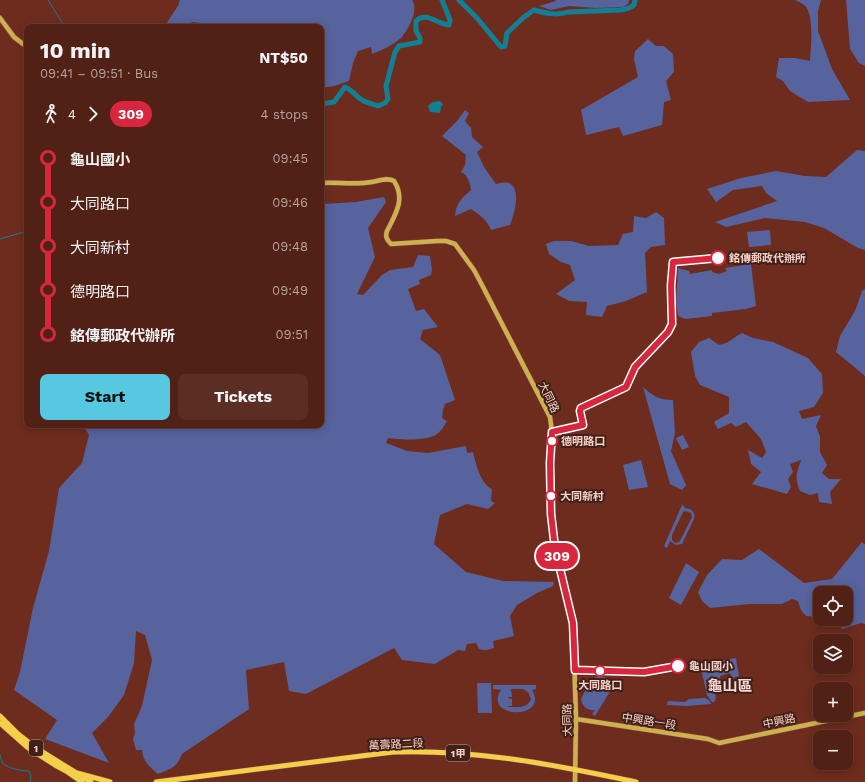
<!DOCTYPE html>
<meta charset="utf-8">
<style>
:root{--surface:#522116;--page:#5c2e23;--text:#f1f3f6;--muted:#b5a3a1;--line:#683e35;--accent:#56c9e1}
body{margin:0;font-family:"Work Sans","Noto Sans TC",sans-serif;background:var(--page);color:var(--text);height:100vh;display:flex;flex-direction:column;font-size:15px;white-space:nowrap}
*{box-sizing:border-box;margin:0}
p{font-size:13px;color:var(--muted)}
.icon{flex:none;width:22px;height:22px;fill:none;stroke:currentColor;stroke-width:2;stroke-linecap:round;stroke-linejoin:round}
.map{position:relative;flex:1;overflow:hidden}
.panel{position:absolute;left:24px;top:24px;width:300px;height:404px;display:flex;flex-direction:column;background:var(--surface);border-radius:8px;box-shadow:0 2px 10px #0003,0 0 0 1px var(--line)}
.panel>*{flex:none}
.badge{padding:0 8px;border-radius:13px;font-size:14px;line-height:26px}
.controls{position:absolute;left:813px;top:586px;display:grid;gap:8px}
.controls a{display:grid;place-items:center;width:40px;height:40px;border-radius:8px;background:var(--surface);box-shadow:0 2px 10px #0003,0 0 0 1px var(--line);font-size:20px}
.map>.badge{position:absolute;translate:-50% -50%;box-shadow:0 0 0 2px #fff}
.legs{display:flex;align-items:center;gap:6px;height:44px;padding:0 16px;font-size:13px}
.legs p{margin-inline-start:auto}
.overview{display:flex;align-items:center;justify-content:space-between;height:68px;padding:0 16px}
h1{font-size:22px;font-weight:700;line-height:30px}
.primary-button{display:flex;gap:8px;margin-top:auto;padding:8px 16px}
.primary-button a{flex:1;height:46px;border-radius:8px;background:var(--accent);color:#111;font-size:16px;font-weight:700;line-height:46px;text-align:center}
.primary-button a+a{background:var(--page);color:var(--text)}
ul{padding:0 16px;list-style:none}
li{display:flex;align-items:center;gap:14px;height:44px;font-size:15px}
li i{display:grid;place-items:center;width:6px;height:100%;margin:0 5px;background:currentColor}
li i::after{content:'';width:10px;height:10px;margin:-5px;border:3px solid;border-radius:50%;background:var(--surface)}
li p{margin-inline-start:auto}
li:first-child i{background:linear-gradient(#0000 50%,currentColor 0)}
li:last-child i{background:linear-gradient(currentColor 50%,#0000 0)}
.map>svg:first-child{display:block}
</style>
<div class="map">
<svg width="865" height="782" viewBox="0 0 865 782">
<rect width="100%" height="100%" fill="#6e2c1e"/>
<path fill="#56639c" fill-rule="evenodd" d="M 180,0 L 412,0 C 419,10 409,28 402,37 C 394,45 382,50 372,54 L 371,47 L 358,51 L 353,63 L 349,81 L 334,86 L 321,88 L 321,27 L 202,27 L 201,23 L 192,22 L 185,27 L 164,27 L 178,6 Z
M 555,0 L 629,0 L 628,4 L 623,7 L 596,8 L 569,6 L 551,10 L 539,6 L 556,1 Z
M 795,0 L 821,0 L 818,11 L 818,31 L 832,69 L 850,100 L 808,102 L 790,91 L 783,81 L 776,77 L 779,58 L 795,58 L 810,61 C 811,47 814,18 806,7 C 804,4 799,2 795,0 Z
M 846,0 L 865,0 L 865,66 L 859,63 L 850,49 Z
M 648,39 L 656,46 L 664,46 L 673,54 L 674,72 L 666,81 L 671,100 L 664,102 L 662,125 L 623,136 L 619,127 L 586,135 L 581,110 L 638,77 L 634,59 L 635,51 Z
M 465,110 L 469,113 L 465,121 L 471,128 L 472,137 L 483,147 L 477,152 L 484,167 L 496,184 C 500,183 505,182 509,183 C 522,189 514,215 510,225 L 491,230 C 488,221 479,214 471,209 L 455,216 C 456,203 462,198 471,190 C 470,183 468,175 461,172 L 465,165 L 466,155 L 442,136 L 457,121 Z
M 857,150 L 865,151 L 865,250 L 858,248 L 824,228 L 805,222 L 765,218 L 726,227 L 715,222 L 777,201 L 766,193 L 762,186 L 733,190 L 716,202 L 707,189 L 741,178 L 776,171 L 805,176 L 826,177 Z
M 384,197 L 386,202 L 368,228 L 375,257 L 357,294 L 363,295 L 382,275 L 390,270 L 413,267 L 418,255 L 430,256 L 432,270 L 431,275 L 419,280 L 420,284 L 408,289 L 416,311 L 424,309 L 438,327 L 423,330 L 420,339 L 440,355 L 455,400 L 445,404 L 443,410 L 442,418 L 447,421 C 444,426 442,430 437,434 C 429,441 399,440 388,438 L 386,443 L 407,451 L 428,453 L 466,446 L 467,453 L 473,452 C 476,464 480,483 492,489 L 491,501 L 495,503 L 488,509 L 467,504 L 440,515 L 434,544 L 466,572 L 503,581 L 554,582 L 553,586 L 537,593 L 517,605 L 510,616 L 514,636 L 493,641 L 494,648 C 488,650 484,651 479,649 L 476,643 L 467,644 L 465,651 L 458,650 L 435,664 L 402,660 L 394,648 L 306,694 L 289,691 L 284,662 L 246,670 L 249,709 L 182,754 C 177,768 170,769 158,774 C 150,767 143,762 142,750 L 136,750 L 133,739 L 135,733 L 134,724 L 142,706 L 152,660 L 145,635 L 136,631 L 134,663 L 124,695 L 108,717 L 92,733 L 109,763 L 45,739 L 57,720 L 14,690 L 20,672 L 33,608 L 49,551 L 59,488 L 82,463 L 89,435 L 83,425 L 321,425 L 321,212 L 323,204 L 356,202 Z
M 656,212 L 664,218 L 665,245 L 651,247 L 645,253 L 647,292 L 626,301 L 607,306 L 602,317 L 586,315 L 587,302 L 569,301 L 556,294 L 575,280 L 570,265 L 561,262 L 549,254 L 546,244 L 554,241 L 571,241 L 589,246 L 618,245 L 623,234 L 633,232 L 634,216 L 646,218 Z
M 770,230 L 771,245 L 749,247 L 747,232 Z
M 751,264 L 756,306 L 746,309 L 712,313 L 712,316 L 686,319 L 680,317 L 678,315 L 676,304 L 678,268 L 689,271 L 690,274 L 712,270 L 712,272 L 719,274 L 727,271 L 725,268 Z
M 865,289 L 865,376 L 836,352 L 840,336 L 855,311 L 862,291 Z
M 742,333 L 753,338 L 773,342 L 808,358 L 822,374 L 823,393 L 814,407 L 799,411 L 802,419 L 821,415 L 816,426 L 820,437 L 820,452 L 827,465 L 822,473 L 829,479 L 841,479 L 830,492 L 832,504 L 819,502 L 818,493 L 810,495 L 800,491 C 794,477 797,473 801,460 L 790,464 L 793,472 L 788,479 L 791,487 L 787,494 L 752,484 L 761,472 L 751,464 L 748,450 L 762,458 L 766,452 L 761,439 L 746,422 L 736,427 L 731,423 L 718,429 L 714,422 L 729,413 L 729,397 L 700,385 L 695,376 L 691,352 L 699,342 L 709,338 L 719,345 C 730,343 732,338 742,333 Z
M 643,387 C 653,396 659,400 673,400 L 675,433 L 671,451 L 686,485 L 682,490 L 670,484 Z
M 683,435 L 689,447 L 682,450 L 676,438 Z
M 641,460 L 648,487 L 629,490 L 623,465 Z
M 682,505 L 685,507 L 684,508 C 691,508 696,512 694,519 L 682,544 L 676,545 L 670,541 L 667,548 L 664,546 ZM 685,511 L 691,513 L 692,517 L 681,539 L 679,542 L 675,543 L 672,540 L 672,535 L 683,512 Z
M 862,542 L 865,545 L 865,624 L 861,623 L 842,629 L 839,622 L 835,619 L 846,619 L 846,593 L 820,593 L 820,617 L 806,616 L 801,610 L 798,601 L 792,599 L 782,604 L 749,604 L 710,608 L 702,601 L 698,592 L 707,575 L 722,559 L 742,560 L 759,549 L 804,583 L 832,579 Z
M 686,563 L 699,572 L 681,605 L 669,598 Z
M 736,658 L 739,676 L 732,678 L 730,673 L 720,676 L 721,680 L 713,682 L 716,698 L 714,702 L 712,702 L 707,695 L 700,664 Z
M 598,676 L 605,677 L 611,684 L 614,679 L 617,680 L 595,716 L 592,714 L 595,710 C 587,711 582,706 581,699 L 591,680 Z
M 477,683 L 491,683 L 492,713 L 478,713 Z
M 493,685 L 536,685 L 536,689 L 532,690 C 550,720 482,719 501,690 L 493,689 ZM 511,689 L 523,689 L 528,692 L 531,699 C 527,709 517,707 508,707 L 508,706 L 512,706 L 512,699 L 508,698 L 508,697 L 512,697 Z
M 705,698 L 709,700 L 711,704 L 687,706 L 667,705 L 668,701 L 685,702 L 689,699 Z"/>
<path fill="#118094" d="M 440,101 L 443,104 L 441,107 L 440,113 L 430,112 L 428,106 L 433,102 Z"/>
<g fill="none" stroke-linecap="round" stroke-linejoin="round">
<path stroke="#118094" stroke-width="1" d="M 48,0 L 65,27
M 0,239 L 27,231
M 0,755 C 1,758 1,760 2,762 C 5,768 22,771 29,771 L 31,776 L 30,782"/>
<path stroke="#118094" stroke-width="5" d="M 459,0 L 477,18 L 501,47 L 505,46 L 507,33 L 524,17 L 534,10 C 545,13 556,16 568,12 L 621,10 L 629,8 L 634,5 L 635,0
M 321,104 L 334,102 L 345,87 C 352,90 356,96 362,100 C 367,103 373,104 378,106 L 385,103 L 388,99 L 386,86 L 395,52 L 399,46 L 420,42 L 420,38 L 416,31 L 416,21 C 426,11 437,24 449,25 L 450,20 L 442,0"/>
<g stroke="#874a3c" stroke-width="5.5">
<path id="secondary" d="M 0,18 L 14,37 L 27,47
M 321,183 C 338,182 355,185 372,182 C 379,181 387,177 394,181 C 406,199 395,215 387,231 C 385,237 387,240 391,244 L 437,241 L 446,241 L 455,244 L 474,270 L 482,285 L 550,417 L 552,432 L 550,463 L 551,513 L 555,548 L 573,623 L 576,719 L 575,782
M 576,719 L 708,739 L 719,743 L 865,713"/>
</g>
<g stroke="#874a3c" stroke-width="6">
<path id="primary" d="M 0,716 L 18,734 L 36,748 L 91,782
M 0,723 L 27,747 L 55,765 L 68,772 L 77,773 L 110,782
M 69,773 L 82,782
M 156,782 L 393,752 C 475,749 556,765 636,782"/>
</g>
<use href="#secondary" stroke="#cdb150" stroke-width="4.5"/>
<use href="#primary" stroke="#f3cf4b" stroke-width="5"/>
</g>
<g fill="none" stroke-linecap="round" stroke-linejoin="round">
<g stroke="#fff" stroke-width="9">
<path id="line-1" d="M 678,666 L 644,672 L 575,670 L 573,623 L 555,548 L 551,514 L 550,463 L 552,432 L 583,425 L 580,411 L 581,408 L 626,387 L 635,367 L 668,332 L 672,324 L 671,286 L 673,262 L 718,258"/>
</g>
<use href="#line-1" stroke="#d7263d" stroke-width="6"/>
</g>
<g fill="#fff" stroke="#d7263d" stroke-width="2">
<circle cx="718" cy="258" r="7"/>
<circle cx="552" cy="441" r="5"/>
<circle cx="551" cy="496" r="5"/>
<circle cx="678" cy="666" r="7"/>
<circle cx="600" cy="671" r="5"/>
</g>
<g text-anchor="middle" stroke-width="4" stroke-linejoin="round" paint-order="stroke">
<g fill="#3f211a" stroke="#c29c92" stroke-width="1">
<rect x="29" y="740" width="14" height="16" rx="3"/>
<rect x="446" y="745" width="24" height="16" rx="3"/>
</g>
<g font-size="10" font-weight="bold" fill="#fad0c6">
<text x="36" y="752">1</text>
<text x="458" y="757">1甲</text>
</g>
<g font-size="11" font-weight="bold" fill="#fad0c6" stroke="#3f211a" text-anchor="start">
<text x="729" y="262">銘傳郵政代辦所</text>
<text x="561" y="445">德明路口</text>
<text x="560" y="500">大同新村</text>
<text x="689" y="670">龜山國小</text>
<text x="600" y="689" text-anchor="middle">大同路口</text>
</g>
<g font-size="11" fill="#fad0c6" stroke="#3f211a">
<text transform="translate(549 397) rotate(64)" y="4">大同路</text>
<text transform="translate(567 720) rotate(-91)" y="4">大同路</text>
<text transform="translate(649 721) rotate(9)" y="4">中興路一段</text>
<text transform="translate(779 721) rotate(-12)" y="4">中興路</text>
<text transform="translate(396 744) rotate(-3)" y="4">萬壽路二段</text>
</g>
<g font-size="15" font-weight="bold" fill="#f8d6ce" stroke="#3f211a">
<text x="730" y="691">龜山區</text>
</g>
</g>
</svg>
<div class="controls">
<a><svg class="icon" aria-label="locate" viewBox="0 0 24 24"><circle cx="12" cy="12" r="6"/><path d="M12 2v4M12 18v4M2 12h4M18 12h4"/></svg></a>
<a><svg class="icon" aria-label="layers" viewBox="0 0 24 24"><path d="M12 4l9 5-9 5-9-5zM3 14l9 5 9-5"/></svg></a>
<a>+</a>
<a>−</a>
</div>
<b class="badge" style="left:557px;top:556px;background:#d7263d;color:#fff">309</b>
<section class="panel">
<div class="overview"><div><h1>10 min</h1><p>09:41 – 09:51 · Bus</p></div><b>NT$50</b></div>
<div class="legs"><svg class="icon" aria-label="walk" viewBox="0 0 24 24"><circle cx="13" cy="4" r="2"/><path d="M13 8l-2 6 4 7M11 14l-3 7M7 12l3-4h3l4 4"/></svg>4<svg class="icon" aria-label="forward" viewBox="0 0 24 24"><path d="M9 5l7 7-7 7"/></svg><b class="badge" style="background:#d7263d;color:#fff">309</b><p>4 stops</p></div>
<ul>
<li><i style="color:#d7263d"></i><b>龜山國小</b><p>09:45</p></li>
<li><i style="color:#d7263d"></i><span>大同路口</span><p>09:46</p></li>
<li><i style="color:#d7263d"></i><span>大同新村</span><p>09:48</p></li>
<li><i style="color:#d7263d"></i><span>德明路口</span><p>09:49</p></li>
<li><i style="color:#d7263d"></i><b>銘傳郵政代辦所</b><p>09:51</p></li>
</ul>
<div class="primary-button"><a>Start</a><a>Tickets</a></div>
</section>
</div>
